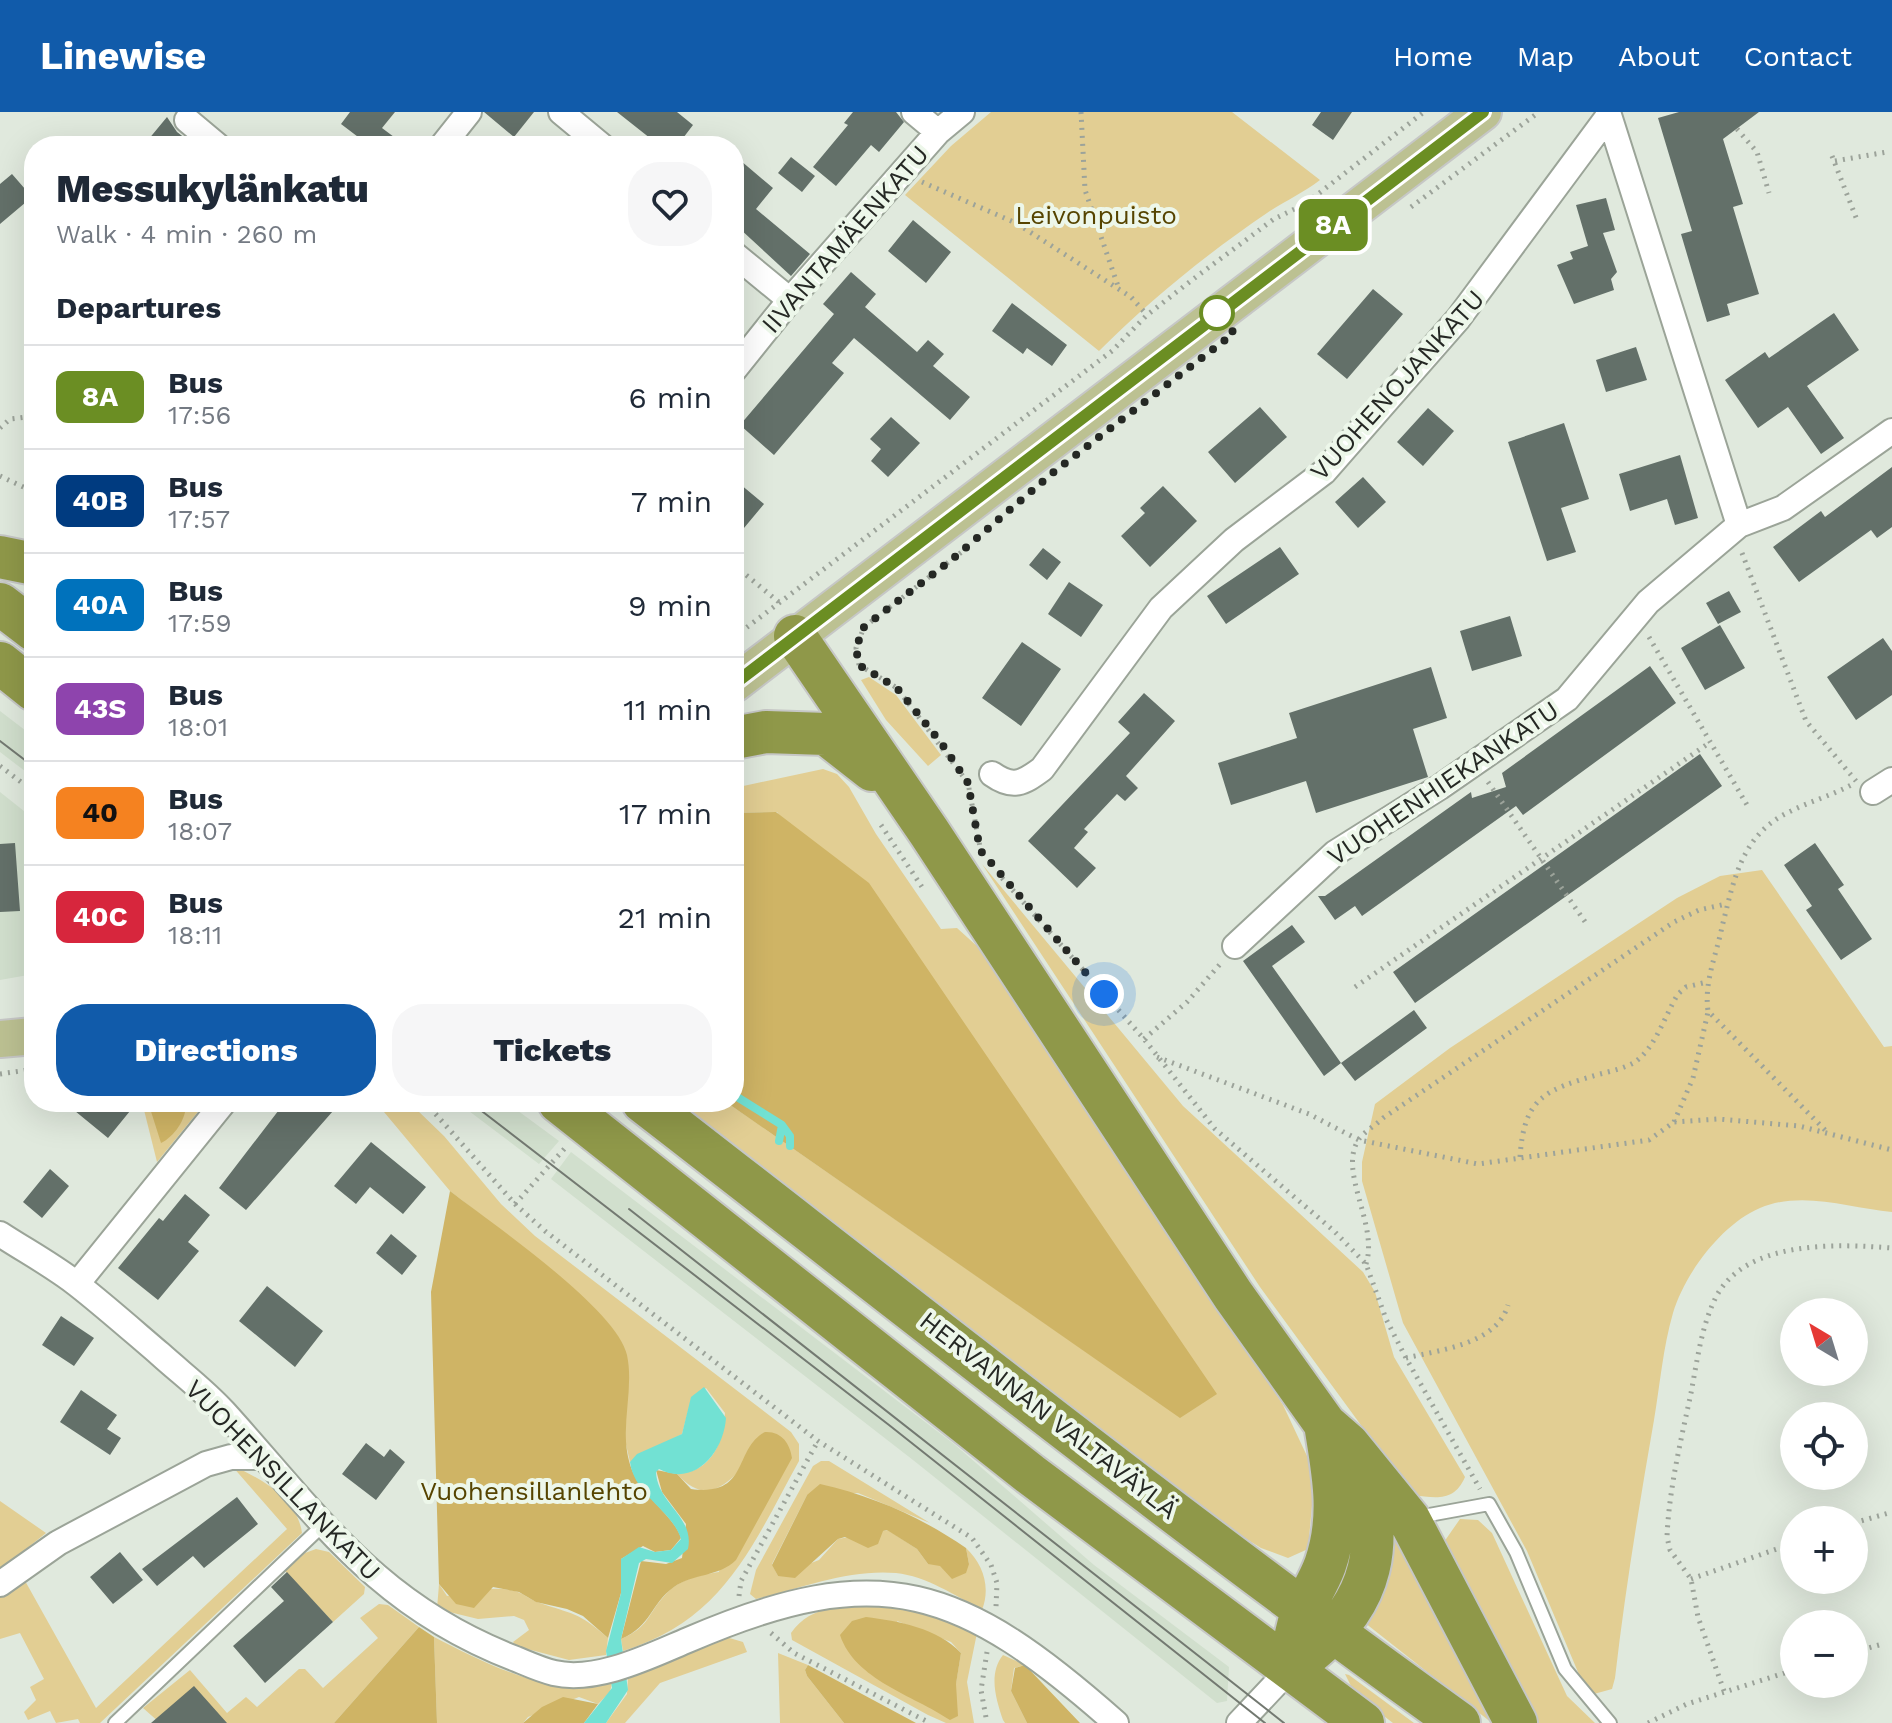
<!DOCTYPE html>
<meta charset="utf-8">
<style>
:root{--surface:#fff;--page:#f6f6f7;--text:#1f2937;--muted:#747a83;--line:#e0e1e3;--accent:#115baa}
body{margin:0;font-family:"Work Sans",sans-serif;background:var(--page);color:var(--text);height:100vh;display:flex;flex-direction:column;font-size:30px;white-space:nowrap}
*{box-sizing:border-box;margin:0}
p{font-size:26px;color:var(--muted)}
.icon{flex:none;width:44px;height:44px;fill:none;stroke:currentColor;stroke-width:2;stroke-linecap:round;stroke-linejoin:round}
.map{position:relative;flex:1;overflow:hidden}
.side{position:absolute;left:24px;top:24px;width:720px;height:976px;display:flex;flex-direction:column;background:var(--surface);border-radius:32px;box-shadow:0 8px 32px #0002}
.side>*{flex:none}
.badge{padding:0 16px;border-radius:12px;font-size:28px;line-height:52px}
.needle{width:52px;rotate:322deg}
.tools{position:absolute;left:1780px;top:1186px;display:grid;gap:16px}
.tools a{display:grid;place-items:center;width:88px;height:88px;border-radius:50%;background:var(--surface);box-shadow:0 8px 32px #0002;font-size:40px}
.you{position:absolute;width:40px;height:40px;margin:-20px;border:6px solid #fff;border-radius:50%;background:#1a73e8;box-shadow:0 0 0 12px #1a73e833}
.map>.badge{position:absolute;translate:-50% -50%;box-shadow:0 0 0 4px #fff}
h2{padding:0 32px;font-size:30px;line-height:72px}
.round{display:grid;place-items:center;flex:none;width:84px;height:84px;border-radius:32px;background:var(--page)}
.head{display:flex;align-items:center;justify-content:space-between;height:136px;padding:0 32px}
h1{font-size:38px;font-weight:800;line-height:60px}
.cta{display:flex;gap:16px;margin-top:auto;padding:16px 32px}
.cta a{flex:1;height:92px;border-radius:32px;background:var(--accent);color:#fff;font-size:32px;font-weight:800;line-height:92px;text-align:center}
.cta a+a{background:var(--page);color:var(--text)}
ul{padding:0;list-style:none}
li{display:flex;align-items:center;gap:24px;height:104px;padding:0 32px;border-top:2px solid var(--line)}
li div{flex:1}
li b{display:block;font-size:30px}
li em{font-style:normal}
li .badge{min-width:88px;font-weight:700;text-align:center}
header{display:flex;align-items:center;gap:48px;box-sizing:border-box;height:112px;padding:0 40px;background:var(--accent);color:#fff}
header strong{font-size:38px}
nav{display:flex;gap:44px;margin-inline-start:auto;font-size:28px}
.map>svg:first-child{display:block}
</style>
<header>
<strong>Linewise</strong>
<nav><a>Home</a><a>Map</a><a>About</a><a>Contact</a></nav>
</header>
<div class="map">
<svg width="1892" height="1611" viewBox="0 0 1892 1611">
<rect width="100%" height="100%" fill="#e0e9dd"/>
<path fill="#d1dfcd" d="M 0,599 L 34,625 L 34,666 L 0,640 Z
M 0,680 L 34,707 L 34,862 L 0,868 Z
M 457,990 L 506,990 L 559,1029 L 539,1052 Z
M 571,1040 L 954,1332 L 1094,1453 L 1229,1555 L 1227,1589 L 1217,1591 L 913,1348 L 551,1067 Z"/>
<path fill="#e2ce93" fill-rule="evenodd" d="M 991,0 L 1232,0 L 1320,68 C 1303,81 1285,89 1267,101 C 1208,141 1150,188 1099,239 L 905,83 L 951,34 Z
M 869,565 L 896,583 L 941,643 L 928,654 L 886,608 L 861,568 Z
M 823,657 L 837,662 L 849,675 L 876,722 L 941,817 L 957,816 L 989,845 L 1283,1293 L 1315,1361 L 1308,1437 L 1288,1446 L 1261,1436 L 1195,1395 L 673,990 L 726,990 L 1180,1305 L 777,700 L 734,701 L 734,676 Z
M 982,752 L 1183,994 L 1363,1160 L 1375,1180 L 1394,1245 L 1465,1365 C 1454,1390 1437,1386 1412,1383 L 1260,1175 Z
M 1762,758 L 1884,935 L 1892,934 L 1892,1100 C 1850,1096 1802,1078 1760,1096 C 1722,1112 1685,1161 1673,1201 C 1663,1235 1660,1273 1654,1308 C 1639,1394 1625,1479 1615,1566 L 1612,1577 L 1594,1582 L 1583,1572 L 1527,1439 L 1403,1211 L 1362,1069 L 1362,1050 L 1375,992 L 1450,936 L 1677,786 L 1720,764 Z
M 142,990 L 206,990 L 157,1050 Z
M 415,996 L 444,1024 L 501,1092 L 535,1124 L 791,1320 L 799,1332 L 799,1349 C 752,1434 724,1508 623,1539 L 621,1527 C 650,1515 647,1502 666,1482 C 680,1467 699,1463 719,1460 L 742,1356 C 719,1381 701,1388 677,1362 C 711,1360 723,1332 725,1301 L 706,1276 L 690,1292 L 682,1322 L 630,1350 L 625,1328 L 626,1296 L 503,1120 L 450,1079 L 384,1000 Z
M 821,1349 L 829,1349 L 930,1411 L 858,1381 L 807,1383 L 772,1452 L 778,1464 L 819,1448 L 838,1427 L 888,1418 L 917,1437 L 928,1452 L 969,1452 L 966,1436 C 983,1452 991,1475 982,1498 C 956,1484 926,1464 896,1461 C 848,1457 802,1476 756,1487 L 750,1482 L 756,1458 L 813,1354 Z
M 232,1354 C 260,1365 298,1388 302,1421 L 100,1611 L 80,1611 L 78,1607 L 56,1611 L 50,1599 L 28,1608 L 24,1600 L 36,1588 L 30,1575 L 44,1567 L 20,1521 L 0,1527 L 0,1484 L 24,1467 L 96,1596 L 287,1417 Z
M 0,1389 L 46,1421 L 0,1458 Z
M 1460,1407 L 1478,1408 L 1492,1421 L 1567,1584 L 1595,1611 L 1535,1611 L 1444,1430 Z
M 1402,1415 L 1505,1611 L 1492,1611 L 1360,1507 Z
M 316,1437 L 329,1440 L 365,1475 L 364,1482 L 333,1510 L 285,1459 L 305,1441 Z
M 439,1472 L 447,1484 C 470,1480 492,1473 515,1479 C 523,1481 529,1487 537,1490 C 574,1503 577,1499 608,1526 L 606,1543 L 569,1548 L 516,1534 L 513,1530 L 529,1518 L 524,1508 L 514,1504 L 478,1507 L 437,1497 Z
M 379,1492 L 388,1493 L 419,1515 L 334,1611 L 160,1611 L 143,1596 L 190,1558 L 227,1601 L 246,1585 L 257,1595 L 299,1557 L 305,1557 L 323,1576 L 378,1526 L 360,1506 Z
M 881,1493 L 917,1496 L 977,1521 L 967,1570 L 974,1611 L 946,1611 L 928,1603 L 792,1528 L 791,1521 C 812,1491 847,1494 881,1493 ZM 897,1509 L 951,1530 L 961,1541 L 950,1607 L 934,1597 Z
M 434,1525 C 485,1551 552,1587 612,1571 L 610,1580 L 598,1592 L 579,1585 L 528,1605 L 523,1611 L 437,1611 Z
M 726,1525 L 743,1530 L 747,1540 L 660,1571 L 625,1611 L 606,1611 L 627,1582 L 628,1567 Z
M 778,1541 L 808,1553 L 805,1558 L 807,1564 L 844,1611 L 780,1611 Z
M 1003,1543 L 1025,1553 L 1014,1556 L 1011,1579 L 1027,1611 L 1005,1611 L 1003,1608 C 996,1587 988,1562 1003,1543 Z
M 1345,1562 L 1349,1563 L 1414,1611 L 1393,1611 L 1355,1582 Z"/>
<path fill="#cfb465" d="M 776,700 L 869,771 L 1217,1282 L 1180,1306 L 726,990 L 734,990 L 734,701 Z
M 148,990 L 186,990 C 187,1006 175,1024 161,1031 Z
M 450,1079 C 490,1110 617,1197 627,1243 C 635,1281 617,1320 632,1358 C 642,1384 675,1405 681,1426 L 671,1438 L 655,1440 L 643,1434 L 621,1447 L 621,1481 L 608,1526 L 583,1504 L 567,1497 L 536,1490 L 519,1480 L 493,1475 L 474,1496 L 456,1492 L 439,1472 L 431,1180 Z
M 765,1320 C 781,1319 790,1331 792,1346 L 736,1448 C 719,1465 694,1461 674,1475 C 650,1492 652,1514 621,1527 L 641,1449 L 666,1452 L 682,1446 L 686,1412 L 662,1380 L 656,1358 L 677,1362 L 691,1377 C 750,1385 733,1337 765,1320 Z
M 820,1372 C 873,1384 921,1405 966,1436 L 969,1452 L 966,1461 L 952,1467 L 940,1454 L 928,1452 L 917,1437 L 887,1418 L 883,1419 L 878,1432 L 868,1436 L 845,1425 L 838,1427 L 795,1466 L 778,1464 L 772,1453 L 807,1383 Z
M 866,1505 C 898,1509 938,1516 961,1541 L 956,1572 L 958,1604 L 950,1608 C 913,1583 855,1568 840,1523 L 852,1509 Z
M 419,1515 L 434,1525 L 437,1611 L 334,1611 Z
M 808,1553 L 916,1611 L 844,1611 L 807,1564 L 805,1558 Z
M 1025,1553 L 1080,1611 L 1027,1611 L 1011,1579 L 1015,1556 Z
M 563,1585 L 598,1592 L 584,1611 L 523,1611 L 542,1595 Z"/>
<path fill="#72e1d3" d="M 704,1275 L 726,1306 C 724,1339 695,1376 659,1357 L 656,1360 C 657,1391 695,1405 688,1437 L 672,1451 L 646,1447 L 639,1451 L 621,1527 L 628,1578 L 606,1611 L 584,1611 L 612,1576 L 606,1539 L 621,1481 L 621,1447 L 639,1435 L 655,1440 L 671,1438 L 681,1427 C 672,1398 634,1383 630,1350 L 637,1342 L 682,1322 L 691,1285 Z"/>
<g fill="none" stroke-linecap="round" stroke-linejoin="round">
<path stroke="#72e1d3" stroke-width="8" d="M 734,983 L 782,1013 L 779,1029
M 782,1013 L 790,1024 L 790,1034"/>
</g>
<path fill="#637069" d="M 350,0 L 395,0 L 382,16 L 406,34 L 370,34 L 341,12 Z
M 484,0 L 534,0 L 514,25 Z
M 617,0 L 677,0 L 693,13 L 677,34 L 660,34 Z
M 853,0 L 896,0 L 904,10 L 879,40 L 871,33 L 836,74 L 813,55 L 848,13 L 844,11 Z
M 1321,0 L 1352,0 L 1333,28 L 1312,13 Z
M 1679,0 L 1759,0 L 1723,27 L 1743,92 L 1733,95 L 1759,182 L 1727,192 L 1730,203 L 1707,210 L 1681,122 L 1692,119 L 1658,6 Z
M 167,5 L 177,20 L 195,34 L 143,34 Z
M 734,43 L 773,76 L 756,97 L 810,142 L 791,164 L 739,116 L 734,122 Z
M 791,45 L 815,64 L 802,80 L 778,61 Z
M 12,62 L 32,85 L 0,112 L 0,72 Z
M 1606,86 L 1615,118 L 1603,121 L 1617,160 L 1611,167 L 1614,178 L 1574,192 L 1557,153 L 1573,147 L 1570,140 L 1588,134 L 1576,93 Z
M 913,108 L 951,140 L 926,171 L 888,139 Z
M 851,160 L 876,182 L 865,195 L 917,240 L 928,228 L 944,242 L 933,254 L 970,285 L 950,308 L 854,226 L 832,251 L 844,261 L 774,343 L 740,313 L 834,202 L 823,192 Z
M 1373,177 L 1403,202 L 1347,267 L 1317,242 Z
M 1012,191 L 1067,233 L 1052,254 L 1027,236 L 1023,242 L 992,219 Z
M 1834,201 L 1859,238 L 1807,274 L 1844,326 L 1821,342 L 1788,295 L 1758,316 L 1725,268 L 1765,240 L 1769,246 Z
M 1636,235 L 1647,268 L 1606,280 L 1596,248 Z
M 1260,295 L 1287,325 L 1235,371 L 1208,340 Z
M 1428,296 L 1454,319 L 1423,354 L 1397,330 Z
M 891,305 L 920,331 L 888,365 L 871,349 L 881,337 L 870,327 Z
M 1564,311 L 1589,387 L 1561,396 L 1576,440 L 1547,449 L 1508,330 Z
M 1680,343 L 1698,406 L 1675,413 L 1667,387 L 1630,399 L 1619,362 Z
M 1892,355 L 1892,415 L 1877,426 L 1871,418 L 1799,470 L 1773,435 L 1821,399 L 1825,405 Z
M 1363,365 L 1386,390 L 1358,416 L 1335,390 Z
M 734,367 L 764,392 L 734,428 Z
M 1163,374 L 1197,409 L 1150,455 L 1121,424 L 1145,401 L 1140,396 Z
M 1280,435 L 1299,462 L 1226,512 L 1207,484 Z
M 1043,436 L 1061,450 L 1047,468 L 1029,453 Z
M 1069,470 L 1103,493 L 1081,525 L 1048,502 Z
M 1729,479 L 1741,500 L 1718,512 L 1706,491 Z
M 1510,504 L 1522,544 L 1472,559 L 1460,519 Z
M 1720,513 L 1745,556 L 1705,578 L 1681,536 Z
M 1883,526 L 1892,539 L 1892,583 L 1856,608 L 1827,565 Z
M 1022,530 L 1061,557 L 1021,614 L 982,586 Z
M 1650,554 L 1676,591 L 1523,703 L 1516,694 L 1362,804 L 1355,794 L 1335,808 L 1318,784 L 1325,784 L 1471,680 L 1472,686 L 1506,675 L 1502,661 Z
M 1431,555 L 1447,606 L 1413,617 L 1428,665 L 1316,701 L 1306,669 L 1231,693 L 1218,651 L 1297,626 L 1289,601 Z
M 1144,581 L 1175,609 L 1126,664 L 1138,676 L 1125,689 L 1117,682 L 1084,717 L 1088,720 L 1074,736 L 1096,756 L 1077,776 L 1028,729 L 1130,621 L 1118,610 Z
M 1700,642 L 1722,674 L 1415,891 L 1393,860 Z
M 15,731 L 20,799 L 0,800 L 0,732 Z
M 1815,731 L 1844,773 L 1838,777 L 1872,827 L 1841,848 L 1806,798 L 1812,794 L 1784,753 Z
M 1292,813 L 1305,830 L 1272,854 L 1341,951 L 1324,964 L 1243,849 Z
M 1414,898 L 1427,916 L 1355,969 L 1341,951 Z
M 64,990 L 119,990 L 130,999 L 108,1026 Z
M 285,990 L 322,990 L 333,999 L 246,1098 L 219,1076 Z
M 371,1030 L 426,1075 L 403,1102 L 370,1075 L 356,1092 L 334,1074 Z
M 50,1057 L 69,1074 L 42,1106 L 23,1090 Z
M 185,1082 L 210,1103 L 188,1130 L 199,1139 L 158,1188 L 118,1156 L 159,1106 L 163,1109 Z
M 391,1122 L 417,1144 L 402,1163 L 376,1141 Z
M 267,1174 L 323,1219 L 295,1255 L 239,1209 Z
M 61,1204 L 94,1226 L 74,1254 L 42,1233 Z
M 81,1278 L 117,1303 L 107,1317 L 121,1326 L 110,1343 L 60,1310 Z
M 366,1331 L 384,1345 L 390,1337 L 405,1350 L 376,1388 L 342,1362 Z
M 237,1385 L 258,1412 L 204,1456 L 193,1444 L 157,1474 L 142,1457 Z
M 120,1440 L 143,1468 L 113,1492 L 90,1465 Z
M 287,1460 L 333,1510 L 265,1571 L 233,1534 L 284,1489 L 271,1475 Z
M 194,1574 L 227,1611 L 151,1611 Z"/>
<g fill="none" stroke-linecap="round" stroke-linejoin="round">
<g stroke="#9ba498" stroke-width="16">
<path id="lane" d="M 1418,1405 L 1489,1392 L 1516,1440 L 1565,1557 L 1610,1611
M 115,1611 L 322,1414"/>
</g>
<g stroke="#9ba498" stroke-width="28">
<path id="street" d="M 561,0 L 602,34
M 914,0 L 938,20
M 187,8 L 218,34
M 442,34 L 469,0
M 734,142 L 790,188
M 734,258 L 790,188 L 938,20 L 962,0
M 1739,413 L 1783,396 L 1892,319
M 992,662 C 1013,677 1023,671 1042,657 L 1161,496 L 1234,428 L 1324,360 L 1458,207 L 1609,3
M 1873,680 L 1892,668
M 1235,834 L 1335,741 L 1440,675 L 1567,587 L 1648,490 L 1739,413 L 1608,0
M 0,1122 C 26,1139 54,1154 78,1173 C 106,1195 133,1219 160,1242 C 181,1261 205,1279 224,1300 C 319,1405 377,1494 516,1547 C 528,1552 541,1558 554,1561 C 596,1571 650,1544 688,1528 C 882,1444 962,1475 1116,1611
M 77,1172 L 224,990
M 0,1472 L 58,1431 L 206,1352 L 231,1345 L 261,1345
M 1239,1611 L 1289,1558"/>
</g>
<g stroke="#c6c7c6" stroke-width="40">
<path id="primary" d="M 734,572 L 1483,0
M 0,927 L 34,924"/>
</g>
<g stroke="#c6c7c6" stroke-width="46">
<path id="highway" d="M 0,445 L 34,452
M 0,492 L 34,518
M 795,524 L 929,720 L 1233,1183 L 1325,1312 L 1348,1332 L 1409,1407 L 1516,1611
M 0,551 L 34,578
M 734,626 L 766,620 L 826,622 L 872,658
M 559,990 L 1030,1362 L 1363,1611
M 643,990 C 913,1199 1181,1412 1459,1611
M 1296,1522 C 1302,1491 1315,1480 1325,1453 C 1342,1404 1333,1362 1325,1312
M 1311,1540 C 1376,1488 1382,1432 1364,1355"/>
</g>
<path stroke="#9ca39a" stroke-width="5" stroke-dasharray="2 6" stroke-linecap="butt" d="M 1081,0 L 1085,78 L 1119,177
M 1737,17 L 1757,40 L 1769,81
M 1832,44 L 1857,108
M 1835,49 L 1887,40
M 922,70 L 1016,111 L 1131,185 L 1147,203
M 1411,95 L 1539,0
M 0,316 L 10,307 L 34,304
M 0,364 L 34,380
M 1742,441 L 1806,609 L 1856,669
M 734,453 L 780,491
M 734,525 L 1112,239 L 1147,203 L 1192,168 L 1274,107 L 1305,92 L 1424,0
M 1649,525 L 1747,693
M 859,553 L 897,576 L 968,671 L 980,735
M 859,553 L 856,536 L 864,515 L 963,439
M 0,654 L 34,680
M 1488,670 L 1588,814
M 881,713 L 924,778
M 1002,766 L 1144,927 L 1215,1017 L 1334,1119 L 1366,1152 L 1386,1207 L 1406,1246 L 1480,1377
M 1355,875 L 1709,631
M 1144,927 L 1187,890 L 1222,850
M 1157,945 L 1309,1002 L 1359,1028 L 1478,1052 L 1649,1028 L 1674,1010 L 1718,1007 L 1799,1014 L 1892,1038
M 0,962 L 34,957
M 425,990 L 515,1092 L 545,1119 L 818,1329 L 972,1426 L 991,1453 L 997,1471 L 996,1495
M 1674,1010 L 1693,966 L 1708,900
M 1825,1018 L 1708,899 C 1704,870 1716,844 1722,815 C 1734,768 1741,722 1791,699 C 1811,689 1833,683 1853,672
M 1520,1045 C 1524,985 1545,978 1600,962 C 1612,959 1625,956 1635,950 C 1656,935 1665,903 1678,882 L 1686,875 L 1707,870
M 515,1092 L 565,1036
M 1366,1152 C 1379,1113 1337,1059 1359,1027 C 1365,1019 1376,1013 1383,1006 L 1674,810 L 1699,798 L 1726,792
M 1406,1246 C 1440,1238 1497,1232 1508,1193
M 1854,1411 L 1892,1400
M 1691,1467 L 1794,1431
M 739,1484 L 741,1469 L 818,1329
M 771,1521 L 794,1541 L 930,1611
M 987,1540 L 981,1578 L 987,1611
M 1854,1540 L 1879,1533
M 1724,1579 L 1698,1505 L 1691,1467 L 1670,1438 L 1667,1425 C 1669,1377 1681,1328 1691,1281 C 1697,1250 1701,1216 1715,1187 C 1744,1127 1838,1132 1892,1136
M 1648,1611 L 1687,1592 L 1794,1558"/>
<use href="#lane" stroke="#fff" stroke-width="12"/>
<use href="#street" stroke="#fff" stroke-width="24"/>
<use href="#primary" stroke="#bcc192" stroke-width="36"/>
<use href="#highway" stroke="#8f9849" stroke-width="42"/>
<path stroke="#737971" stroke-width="2" d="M 0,629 L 34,655
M 470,990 L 889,1313 L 1265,1611
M 629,1097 L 1284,1611"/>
</g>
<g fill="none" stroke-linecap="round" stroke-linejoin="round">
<g stroke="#fff" stroke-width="18">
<path id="line" d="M 734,572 L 1483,0"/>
</g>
<use href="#line" stroke="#6b8e23" stroke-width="12"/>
<path stroke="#252824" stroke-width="8" stroke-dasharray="0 14.4" d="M 1104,882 L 980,738 L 968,671 L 942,632 L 897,576 L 859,553 L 856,536 L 864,515 L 949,450 L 1055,359 L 1234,221 L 1217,201"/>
</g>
<circle fill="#fff" stroke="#6b8e23" stroke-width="4" cx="1217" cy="201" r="16"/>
<g text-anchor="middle" stroke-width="8" stroke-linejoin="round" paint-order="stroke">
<g font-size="26" fill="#564400" stroke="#edf7ea">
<text x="1096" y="112">Leivonpuisto</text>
<text x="534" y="1388">Vuohensillanlehto</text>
</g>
<g font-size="26" fill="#252824" stroke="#edf7ea">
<text transform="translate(845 127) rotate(-49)" y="9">IIVANTAMÄENKATU</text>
<text transform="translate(1397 273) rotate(-48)" y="9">VUOHENOJANKATU</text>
<text transform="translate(1443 671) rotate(-34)" y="9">VUOHENHIEKANKATU</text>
<text transform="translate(1049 1303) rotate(38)" y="9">HERVANNAN VALTAVÄYLÄ</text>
<text transform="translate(283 1368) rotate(46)" y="9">VUOHENSILLANKATU</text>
</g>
</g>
</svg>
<div class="tools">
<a><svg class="needle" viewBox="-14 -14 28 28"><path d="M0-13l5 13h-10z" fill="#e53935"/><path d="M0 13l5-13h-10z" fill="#747a83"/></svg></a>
<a><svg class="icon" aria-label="locate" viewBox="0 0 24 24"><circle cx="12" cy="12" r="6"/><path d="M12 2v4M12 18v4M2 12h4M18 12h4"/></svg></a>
<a>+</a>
<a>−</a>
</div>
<div class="you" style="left:1104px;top:882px"></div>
<b class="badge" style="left:1333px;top:113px;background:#6b8e23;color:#fff">8A</b>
<section class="side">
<div class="head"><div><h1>Messukylänkatu</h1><p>Walk · 4 min · 260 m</p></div><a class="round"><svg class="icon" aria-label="heart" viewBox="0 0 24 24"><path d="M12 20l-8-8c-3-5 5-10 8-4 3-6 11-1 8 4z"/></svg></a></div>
<h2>Departures</h2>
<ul>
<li><span class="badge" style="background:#6b8e23;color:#fff">8A</span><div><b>Bus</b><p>17:56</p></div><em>6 min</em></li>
<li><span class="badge" style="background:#003b80;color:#fff">40B</span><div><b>Bus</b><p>17:57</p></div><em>7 min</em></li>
<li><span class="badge" style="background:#0072bc;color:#fff">40A</span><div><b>Bus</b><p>17:59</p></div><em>9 min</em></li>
<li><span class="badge" style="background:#8e44ad;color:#fff">43S</span><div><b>Bus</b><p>18:01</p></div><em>11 min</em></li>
<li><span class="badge" style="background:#f58220;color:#111">40</span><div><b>Bus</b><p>18:07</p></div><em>17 min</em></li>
<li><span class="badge" style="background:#d7263d;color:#fff">40C</span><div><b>Bus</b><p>18:11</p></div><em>21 min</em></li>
</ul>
<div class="cta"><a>Directions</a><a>Tickets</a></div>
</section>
</div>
